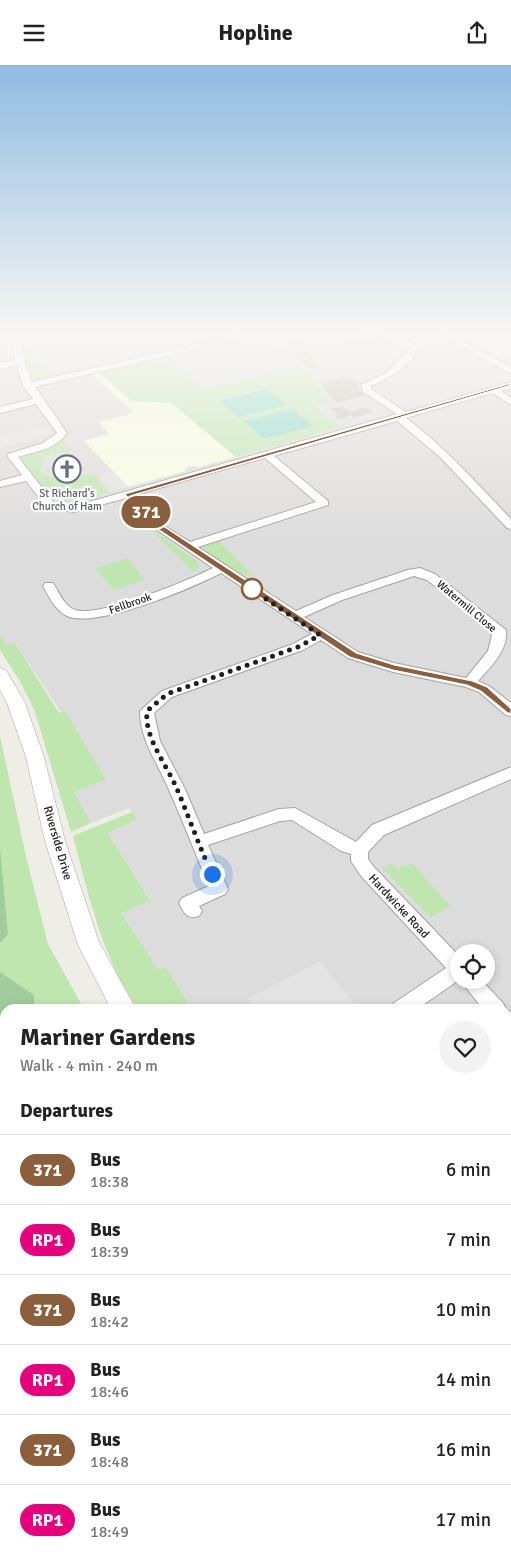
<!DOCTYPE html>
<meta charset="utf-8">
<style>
:root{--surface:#fff;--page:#f2f2f2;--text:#222;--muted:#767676;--line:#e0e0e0}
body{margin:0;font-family:Signika,sans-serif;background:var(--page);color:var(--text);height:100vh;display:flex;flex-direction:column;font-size:19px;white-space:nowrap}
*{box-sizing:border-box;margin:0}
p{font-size:16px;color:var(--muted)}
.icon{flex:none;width:28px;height:28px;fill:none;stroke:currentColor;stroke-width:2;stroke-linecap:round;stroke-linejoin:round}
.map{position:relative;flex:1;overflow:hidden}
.sheet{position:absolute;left:0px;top:939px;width:511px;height:561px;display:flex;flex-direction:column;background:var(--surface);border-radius:15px 15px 0 0;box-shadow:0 2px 8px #0003}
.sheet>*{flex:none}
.badge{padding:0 10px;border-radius:16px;font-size:18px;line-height:32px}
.tools{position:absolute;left:450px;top:879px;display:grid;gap:10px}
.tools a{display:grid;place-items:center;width:45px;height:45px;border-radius:50%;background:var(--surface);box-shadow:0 2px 8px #0003;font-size:25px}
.you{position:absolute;width:25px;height:25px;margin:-12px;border:4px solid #fff;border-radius:50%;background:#1a73e8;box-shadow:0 0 0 8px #1a73e833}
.map>.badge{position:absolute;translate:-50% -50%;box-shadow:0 0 0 2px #fff}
h2{padding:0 20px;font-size:19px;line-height:45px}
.round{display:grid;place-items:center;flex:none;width:52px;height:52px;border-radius:26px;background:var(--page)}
.summary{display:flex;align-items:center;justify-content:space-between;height:85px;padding:0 20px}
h1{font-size:24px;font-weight:800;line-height:38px}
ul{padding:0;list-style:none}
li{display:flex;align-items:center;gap:15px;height:70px;padding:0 20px;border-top:1px solid var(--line)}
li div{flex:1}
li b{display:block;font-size:19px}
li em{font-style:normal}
li .badge{min-width:55px;font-weight:700;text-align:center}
header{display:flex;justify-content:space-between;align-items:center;height:65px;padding:0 20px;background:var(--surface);font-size:22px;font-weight:800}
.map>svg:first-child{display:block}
</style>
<header><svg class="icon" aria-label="menu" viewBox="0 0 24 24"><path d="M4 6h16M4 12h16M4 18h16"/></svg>Hopline<svg class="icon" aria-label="share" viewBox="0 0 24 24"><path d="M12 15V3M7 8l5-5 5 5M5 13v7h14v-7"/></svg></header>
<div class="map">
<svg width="511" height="1499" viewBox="0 0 511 1499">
<rect width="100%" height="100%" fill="#efeee6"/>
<path fill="#dddcdc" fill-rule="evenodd" d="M 0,270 L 511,270 L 511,1499 L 34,1499 L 32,1495 L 506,1495 L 506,944 L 192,944 L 166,902 L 158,906 L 122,847 L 150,834 L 108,768 L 137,755 L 129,743 L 91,758 L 74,727 L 106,715 L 15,578 L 7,581 L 0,569 ZM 459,888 L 486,888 L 486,915 L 459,915 Z
M 5,1116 L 5,1447 L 0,1438 L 0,1120 Z"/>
<path fill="#f8fde1" d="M 165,292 L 204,323 L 303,301 L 331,337 L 314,342 L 342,362 L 199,402 L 191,401 L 185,403 L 186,406 L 128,422 L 84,376 L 109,369 L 99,357 L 134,348 L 92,309 Z"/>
<path fill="#c0c3b2" d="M 281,270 L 304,270 L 297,272 L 318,302 L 307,303 Z
M 343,312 L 356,315 L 359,318 L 358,323 L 364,331 L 336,338 L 321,319 Z
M 342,341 L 350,347 L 365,342 L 372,347 L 355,353 L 351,350 L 341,355 L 335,351 L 338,349 L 331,344 Z"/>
<path fill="#bfe6af" d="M 25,281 L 52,311 L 38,314 L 29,311 L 23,282 Z
M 165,292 L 204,323 L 303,301 L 331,337 L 314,342 L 342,362 L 236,392 L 171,338 L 131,336 L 98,307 Z
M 63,376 L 72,385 L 44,392 L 39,407 L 65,416 L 92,408 L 109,427 L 71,438 L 54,435 L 21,394 L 28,388 Z
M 156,467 L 196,496 L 199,499 L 198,504 L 193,507 L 154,468 Z
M 217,474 L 253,511 L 241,509 L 203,485 L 205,479 Z
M 128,493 L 145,515 L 114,525 L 96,504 Z
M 0,569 L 7,580 L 15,578 L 59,648 L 65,646 L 106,715 L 74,727 L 91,758 L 71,767 L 35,647 L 21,618 L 0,585 Z
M 0,671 L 25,787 L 48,879 L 84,944 L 5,944 L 5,1070 L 0,1074 Z
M 132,747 L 137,755 L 108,768 L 150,835 L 122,848 L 158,905 L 166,902 L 192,944 L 138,944 C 102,893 89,831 73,771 Z
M 392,798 L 397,804 L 412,798 L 451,842 L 430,852 L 382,803 Z
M 0,1438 L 5,1447 L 5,1495 L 32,1495 L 34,1499 L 0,1499 Z"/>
<path fill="#a2cc9d" d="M 0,783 L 8,869 L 0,878 Z
M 0,907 L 34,930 L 34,944 L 5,944 L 5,1009 L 0,1015 Z"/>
<path fill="#89daca" d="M 267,324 L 287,340 L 238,352 L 220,336 Z
M 292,344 L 313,361 L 264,374 L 244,356 Z"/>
<path fill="#e3e3e3" d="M 260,270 L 278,270 L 287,284 L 272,284 L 266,276 L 238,280 L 232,276 Z
M 412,270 L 433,270 L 443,275 L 419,281 L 403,272 Z
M 478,270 L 489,270 L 511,280 L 511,292 L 500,295 L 461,274 Z
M 44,361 L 50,368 L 41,373 L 0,383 L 0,371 Z
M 113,407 L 128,422 L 112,426 L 98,410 Z
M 320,896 L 358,944 L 255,944 L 248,934 Z
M 511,1149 L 511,1215 L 506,1215 L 506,1150 Z"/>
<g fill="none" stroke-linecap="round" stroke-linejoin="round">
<g stroke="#a3a3a3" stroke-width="2">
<path id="minor" d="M 11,270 L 19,270 L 26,301 L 32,317 L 240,270 L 254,270 L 35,322 L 67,368 C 55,385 37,386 18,392 L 55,439 L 75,441 L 397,349 L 363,327 L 361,320 L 386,308 L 410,283 L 399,277 L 341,274 L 338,270 L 401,272 L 417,280 C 421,296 383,316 371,321 L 371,324 L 406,347 L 511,317 L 511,323 L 501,326 L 511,333 L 511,340 L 492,328 L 406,353 C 445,382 477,419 511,454 L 511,464 L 507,463 L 440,392 L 397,356 L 274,391 L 328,436 L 328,440 L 198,482 L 296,546 L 333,530 L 408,505 L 420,503 L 435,509 L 506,565 C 508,586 491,601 478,616 L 489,621 L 511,638 L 511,651 L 506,650 L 479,627 L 466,622 L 393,607 L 348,593 L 321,575 L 303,585 L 172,632 L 154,648 L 160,676 L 185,724 L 204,769 L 279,744 L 295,743 L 356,777 L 372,760 L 511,702 L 511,714 L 384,770 L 368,787 L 368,794 L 373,801 L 459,891 L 459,915 L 417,944 L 391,944 L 394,938 L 446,903 L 361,811 L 351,796 L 351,789 L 341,786 L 292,755 L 280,756 L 208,780 L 228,824 L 225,829 L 199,841 L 202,846 L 199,851 C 187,855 184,848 179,838 L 182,833 L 209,821 C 195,788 184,758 169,725 C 158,698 140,676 140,646 L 162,626 L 293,579 L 312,569 L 221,508 C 192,523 96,564 67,551 C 55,545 49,532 43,521 L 45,518 L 53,518 C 59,527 64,541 75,545 C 99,553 189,515 213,503 L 157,465 L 126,433 L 75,447 L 48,444 L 26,416 L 0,422 L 0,416 L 22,410 L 7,391 L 8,389 L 43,378 L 57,368 L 36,339 L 0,348 L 0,342 L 33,334 L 23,321 L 17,300 L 0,304 L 0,298 L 15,295 ZM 265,393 L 316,437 L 190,477 L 165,461 L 135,430 ZM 414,511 L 427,515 L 493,566 L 488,586 L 466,613 L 394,598 L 358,587 L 304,552 L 342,535 Z
M 441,270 L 451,270 L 511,302 L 511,309 Z
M 460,915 L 481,915 L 503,938 L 506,944 L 483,944 Z
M 506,945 L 511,947 L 511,968 L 506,966 Z
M 5,1304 L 5,1333 L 0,1335 L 0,1306 Z
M 511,1433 L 511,1463 L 506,1465 L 506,1435 Z
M 297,1495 L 329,1495 L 328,1499 L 296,1499 Z
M 404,1495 L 436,1495 L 437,1499 L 405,1499 Z
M 448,1495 L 477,1495 L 476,1499 L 447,1499 Z"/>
</g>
<g stroke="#a3a3a3" stroke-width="1">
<path id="tertiary" d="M 0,603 L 6,605 L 25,638 L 44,692 L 65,776 L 99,877 L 136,944 L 111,944 L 78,880 L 45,776 L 26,692 L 7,638 L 0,625 Z
M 506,1087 L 511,1087 L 511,1115 L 506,1115 Z"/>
</g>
<use href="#minor" fill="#fff" fill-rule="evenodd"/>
<use href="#tertiary" fill="#fff" fill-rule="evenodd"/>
</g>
<linearGradient id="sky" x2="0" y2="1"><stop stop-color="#8fbbe2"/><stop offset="0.56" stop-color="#f8f7f4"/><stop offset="1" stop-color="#f8f7f4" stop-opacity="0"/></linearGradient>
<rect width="511" height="480" fill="url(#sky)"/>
<path fill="#8b5e3c" stroke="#fff" d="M 509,319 L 511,320 L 133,430 L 163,461 L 356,588 L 394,600 L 472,616 L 487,622 L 511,644 L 511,648 L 508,648 L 481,626 L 467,620 L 393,605 L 350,592 L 158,464 L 125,429 Z"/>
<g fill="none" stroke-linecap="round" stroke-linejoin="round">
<path stroke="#1f1f1f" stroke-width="5" stroke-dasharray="0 9" d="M 212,809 C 199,781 189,752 177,724 C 167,700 144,673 147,646 L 167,629 L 298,582 L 320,570 L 248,522 L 252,524"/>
</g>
<defs>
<g id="church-ring" transform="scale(1.4375)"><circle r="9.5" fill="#fff" stroke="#6b7280" stroke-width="1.5"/><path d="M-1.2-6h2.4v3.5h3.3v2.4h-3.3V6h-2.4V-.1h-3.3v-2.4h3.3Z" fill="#6b7280"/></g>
</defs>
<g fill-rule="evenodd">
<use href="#church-ring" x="67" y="404"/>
</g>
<circle fill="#fff" stroke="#8b5e3c" stroke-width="2.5" cx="252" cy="524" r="10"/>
<g text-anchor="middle" stroke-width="4.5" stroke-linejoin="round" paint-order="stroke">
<g font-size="11" fill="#5b616d" stroke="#fff">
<text x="67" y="432">St Richard's<tspan x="67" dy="13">Church of Ham</tspan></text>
</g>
<g font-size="11" fill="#1f1f1f" stroke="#fff">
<text transform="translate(130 538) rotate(-19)" y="4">Fellbrook</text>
<text transform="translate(467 541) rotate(40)" y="4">Watermill Close</text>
</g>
<g font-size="12" fill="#1f1f1f" stroke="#fff">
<text transform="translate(58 778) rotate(74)" y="4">Riverside Drive</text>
<text transform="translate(399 841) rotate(47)" y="4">Hardwicke Road</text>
</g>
</g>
</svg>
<div class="tools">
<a><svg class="icon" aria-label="locate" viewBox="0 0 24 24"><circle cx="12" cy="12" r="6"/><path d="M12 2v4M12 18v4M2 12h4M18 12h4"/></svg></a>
</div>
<div class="you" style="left:212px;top:809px"></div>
<b class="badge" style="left:146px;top:447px;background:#8b5e3c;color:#fff">371</b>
<section class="sheet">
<div class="summary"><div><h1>Mariner Gardens</h1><p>Walk · 4 min · 240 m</p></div><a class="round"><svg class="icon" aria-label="heart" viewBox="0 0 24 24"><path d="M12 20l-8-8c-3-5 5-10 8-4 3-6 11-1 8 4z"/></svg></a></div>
<h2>Departures</h2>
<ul>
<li><span class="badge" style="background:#8b5e3c;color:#fff">371</span><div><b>Bus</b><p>18:38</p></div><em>6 min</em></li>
<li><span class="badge" style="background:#e6007e;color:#fff">RP1</span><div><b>Bus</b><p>18:39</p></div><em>7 min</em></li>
<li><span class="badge" style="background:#8b5e3c;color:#fff">371</span><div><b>Bus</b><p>18:42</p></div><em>10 min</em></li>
<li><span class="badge" style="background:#e6007e;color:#fff">RP1</span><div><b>Bus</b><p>18:46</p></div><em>14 min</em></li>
<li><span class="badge" style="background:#8b5e3c;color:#fff">371</span><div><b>Bus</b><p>18:48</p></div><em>16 min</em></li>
<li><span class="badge" style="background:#e6007e;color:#fff">RP1</span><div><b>Bus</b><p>18:49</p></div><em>17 min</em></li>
</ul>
</section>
</div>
